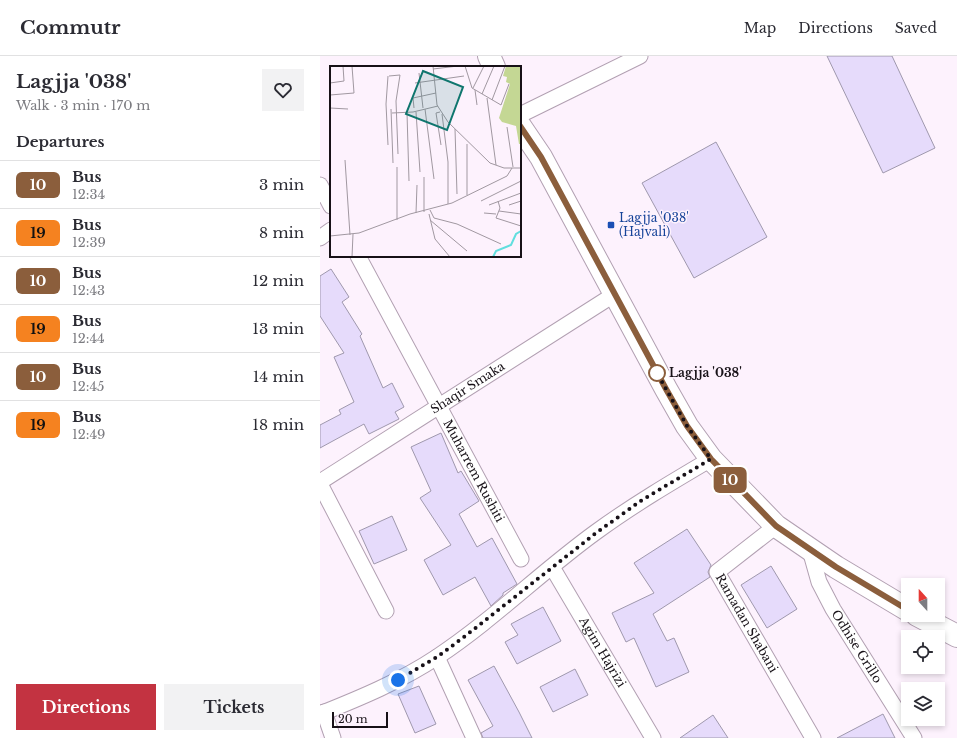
<!DOCTYPE html>
<meta charset="utf-8">
<style>
:root{--surface:#fff;--page:#f2f2f3;--text:#2b2b33;--muted:#7c7c81;--line:#e1e1e2;--accent:#c33341}
body{margin:0;font-family:"Libre Baskerville",serif;background:var(--page);color:var(--text);height:100vh;display:flex;flex-direction:column;font-size:15px;white-space:nowrap}
*{box-sizing:border-box;margin:0}
p{font-size:13px;color:var(--muted)}
.icon{flex:none;width:22px;height:22px;fill:none;stroke:currentColor;stroke-width:2;stroke-linecap:round;stroke-linejoin:round}
.map{position:relative;flex:1;overflow:hidden}
.drawer{display:flex;flex-direction:column;background:var(--surface);width:320px}
.drawer>*{flex:none}
.badge{padding:0 8px;border-radius:6px;font-size:14px;line-height:26px}
.needle{width:26px;rotate:339deg}
.fabs{position:absolute;left:581px;top:522px;display:grid;gap:8px}
.fabs a{display:grid;place-items:center;width:44px;height:44px;border-radius:0px;background:var(--surface);box-shadow:0 2px 6px #0003;font-size:20px}
.scale{position:absolute;left:12px;bottom:10px;width:56px;box-sizing:border-box;padding-left:4px;border:2px solid #171117;border-top:0;font-size:11px;line-height:14px;white-space:nowrap;color:#171117;-webkit-text-stroke:3px #fdf2fd;paint-order:stroke}
.you{position:absolute;width:20px;height:20px;margin:-10px;border:3px solid #fff;border-radius:50%;background:#1a73e8;box-shadow:0 0 0 6px #1a73e833}
.map>.badge{position:absolute;translate:-50% -50%;box-shadow:0 0 0 2px #fff}
h2{padding:0 16px;font-size:15px;line-height:36px}
.round{display:grid;place-items:center;flex:none;width:42px;height:42px;border-radius:0px;background:var(--page)}
.headline{display:flex;align-items:center;justify-content:space-between;height:68px;padding:0 16px}
h1{font-size:19px;font-weight:700;line-height:30px}
.primary-button{display:flex;gap:8px;margin-top:auto;padding:8px 16px}
.primary-button a{flex:1;height:46px;border-radius:0px;background:var(--accent);color:#fff;font-size:16px;font-weight:700;line-height:46px;text-align:center}
.primary-button a+a{background:var(--page);color:var(--text)}
ul{padding:0;list-style:none}
li{display:flex;align-items:center;gap:12px;height:48px;padding:0 16px;border-top:1px solid var(--line)}
li div{flex:1}
li b{display:block;font-size:15px}
li em{font-style:normal}
li .badge{min-width:44px;font-weight:700;text-align:center}
header{display:flex;align-items:center;gap:24px;box-sizing:border-box;height:56px;padding:0 20px;background:var(--surface);border-bottom:1px solid var(--line)}
header strong{font-size:19px}
nav{display:flex;gap:22px;margin-inline-start:auto;font-size:14px}
main{display:flex;flex:1;min-height:0}
.map>svg:first-child{display:block}
</style>
<header>
<strong>Commutr</strong>
<nav><a>Map</a><a>Directions</a><a>Saved</a></nav>
</header>
<main>
<section class="drawer">
<div class="headline"><div><h1>Lagjja '038'</h1><p>Walk · 3 min · 170 m</p></div><a class="round"><svg class="icon" aria-label="heart" viewBox="0 0 24 24"><path d="M12 20l-8-8c-3-5 5-10 8-4 3-6 11-1 8 4z"/></svg></a></div>
<h2>Departures</h2>
<ul>
<li><span class="badge" style="background:#8b5e3c;color:#fff">10</span><div><b>Bus</b><p>12:34</p></div><em>3 min</em></li>
<li><span class="badge" style="background:#f58220;color:#111">19</span><div><b>Bus</b><p>12:39</p></div><em>8 min</em></li>
<li><span class="badge" style="background:#8b5e3c;color:#fff">10</span><div><b>Bus</b><p>12:43</p></div><em>12 min</em></li>
<li><span class="badge" style="background:#f58220;color:#111">19</span><div><b>Bus</b><p>12:44</p></div><em>13 min</em></li>
<li><span class="badge" style="background:#8b5e3c;color:#fff">10</span><div><b>Bus</b><p>12:45</p></div><em>14 min</em></li>
<li><span class="badge" style="background:#f58220;color:#111">19</span><div><b>Bus</b><p>12:49</p></div><em>18 min</em></li>
</ul>
<div class="primary-button"><a>Directions</a><a>Tickets</a></div>
</section>
<div class="map">
<svg width="637" height="682" viewBox="0 0 637 682">
<rect width="100%" height="100%" fill="#fdf2fd"/>
<path fill="#e6dbfb" stroke="#9f98ad" d="M 507,0 L 572,0 L 615,92 L 563,117 Z
M 396,86 L 447,181 L 374,222 L 322,127 Z
M 11,213 L 29,241 L 22,246 L 42,278 L 40,280 L 63,332 L 72,327 L 84,351 L 75,356 L 79,363 L 49,378 L 44,368 L 0,392 L 0,369 L 21,358 L 19,354 L 34,346 L 14,301 L 24,297 L 0,260 L 0,220 Z
M 121,377 L 138,417 L 141,415 L 159,445 L 139,458 L 157,491 L 172,482 L 197,528 L 183,537 L 183,539 L 171,550 L 155,521 L 123,539 L 104,504 L 131,489 L 100,442 L 111,435 L 91,391 Z
M 72,460 L 87,494 L 54,508 L 39,475 Z
M 367,473 L 391,509 L 388,516 L 390,521 L 333,558 L 347,585 L 354,582 L 369,616 L 336,631 L 314,582 L 306,586 L 292,557 L 334,537 L 314,507 Z
M 451,510 L 477,553 L 447,572 L 421,529 Z
M 223,551 L 241,585 L 197,608 L 185,586 L 198,579 L 191,568 Z
M 174,610 L 199,656 L 212,682 L 163,682 L 161,677 L 173,670 L 148,624 Z
M 255,613 L 268,639 L 233,656 L 220,631 Z
M 99,630 L 116,668 L 95,677 L 78,638 Z
M 563,658 L 575,682 L 517,682 Z
M 393,659 L 408,682 L 360,682 Z"/>
<g fill="none" stroke-linecap="round" stroke-linejoin="round">
<g stroke="#b2a0b2" stroke-width="17">
<g id="street">
<path d="M 200,59 L 320,0"/>
<path d="M 0,129 L 11,150"/>
<path d="M 0,182 L 11,174"/>
<path id="s1" d="M 38,200 L 201,503"/>
<path id="s2" d="M 0,426 L 295,238"/>
<path d="M 0,428 L 66,555"/>
<path id="s3" d="M 456,470 L 397,516 L 493,682"/>
<path id="s4" d="M 490,494 L 499,526 L 513,553 L 594,682"/>
<path id="s5" d="M 232,511 L 333,682"/>
<path d="M 117,601 L 154,682"/>
<path d="M 4,656 L 13,682"/>
<path d="M 0,658 C 40,642 81,625 117,601 C 173,564 222,515 276,476 C 313,449 352,426 391,403"/>
</g>
</g>
<g stroke="#b2a0b2" stroke-width="24">
<path id="primary" d="M 169,0 L 174,11
M 200,70 L 221,101 L 346,333 L 367,370 L 391,403 L 456,470 L 516,511 L 588,554
M 597,559 L 637,580"/>
</g>
<use href="#street" stroke="#fff" stroke-width="15"/>
<use href="#primary" stroke="#fff" stroke-width="22"/>
</g>
<g fill="none" stroke-linecap="round" stroke-linejoin="round">
<g stroke="#fff" stroke-width="9">
<path id="line" d="M 200,70 L 221,101 L 346,333 L 367,370 L 391,403 L 456,470 L 516,511 L 588,554"/>
</g>
<use href="#line" stroke="#8b5e3c" stroke-width="6"/>
<path stroke="#171117" stroke-width="4" stroke-dasharray="0 7.2" d="M 78,624 L 117,601 L 144,581 L 276,477 L 322,444 L 391,403 L 367,370 L 337,317"/>
</g>
<rect fill="#1a4fb4" stroke="#fdf2fd" stroke-width="1.5" x="287" y="165" width="8" height="8" rx="2"/>
<circle fill="#fff" stroke="#8b5e3c" stroke-width="2" cx="337" cy="317" r="8"/>
<g text-anchor="middle" stroke-width="3" stroke-linejoin="round" paint-order="stroke">
<g font-size="12" fill="#164399" stroke="#fdf2fd" text-anchor="start">
<text x="299" y="166">Lagjja '038'<tspan x="299" dy="14">(Hajvali)</tspan></text>
</g>
<g font-size="12" font-weight="bold" fill="#171117" stroke="#fdf2fd" text-anchor="start">
<text x="349" y="321">Lagjja '038'</text>
</g>
<g font-size="12" fill="#171117" stroke="#fdf2fd">
<text dy="4" stroke="none"><textPath href="#s2" startOffset="175">Shaqir Smaka</textPath></text>
<text dy="4" stroke="none"><textPath href="#s1" startOffset="244">Muharrem Rushiti</textPath></text>
<text dy="4" stroke="none"><textPath href="#s3" startOffset="134">Ramadan Shabani</textPath></text>
<text dy="4" stroke="none"><textPath href="#s4" startOffset="108">Odhise Grillo</textPath></text>
<text dy="4" stroke="none"><textPath href="#s5" startOffset="99">Agim Hajrizi</textPath></text>
</g>
</g>
<g transform="translate(10 10)">
<rect width="191" height="191" fill="#fdf2fd"/>
<path d="M 176,0 L 191,0 L 191,78 L 189,78 L 186,60 L 172,56 L 169,52 L 180,18 L 176,16 L 177,11 L 173,10 Z" fill="#c4d794"/>
<path fill="none" stroke="#61dede" stroke-width="2" d="M 163,191 L 166,185 L 181,179 L 186,168 L 191,165"/>
<path fill="none" stroke="#a198a1" stroke-width="1" d="M 103,0 L 107,39 L 118,56 L 160,97 L 174,102 L 191,102M 135,0 L 142,22 L 171,39 L 179,18M 103,3 L 128,0M 89,7 L 93,42M 58,10 L 56,38 L 58,79M 59,10 L 70,9 L 66,35 L 68,88M 0,17 L 14,15 L 13,0M 85,17 L 134,10M 143,22 L 154,0M 145,24 L 147,39M 152,28 L 164,0M 0,29 L 24,27 L 22,0M 157,32 L 166,99M 162,34 L 175,0M 0,42 L 18,43M 84,42 L 83,32 L 106,27M 61,43 L 63,97M 95,43 L 104,113M 86,46 L 90,106M 110,46 L 106,47 L 111,79M 62,47 L 83,46 L 108,40M 77,47 L 79,115M 112,48 L 118,96 L 118,138M 177,61 L 183,101M 125,63 L 127,128M 15,94 L 20,169M 67,101 L 67,154M 94,111 L 94,146M 137,129 L 137,78M 151,135 L 191,115M 168,135 L 170,142 L 166,152 L 191,160M 159,139 L 191,127M 179,139 L 191,135M 100,144 L 104,152 L 127,158 L 171,178M 169,145 L 191,148M 86,147 L 87,119M 154,147 L 166,148M 99,148 L 105,173 L 120,191M 100,154 L 137,185M 0,170 L 29,167 L 80,148 L 122,137 L 177,110 L 182,102M 22,191 L 23,168"/>
<path fill="#0f766e" fill-opacity="0.15" stroke="#0f766e" stroke-width="2" d="M 93,5 L 133,21 L 117,64 L 76,48 Z"/>
<rect width="191" height="191" fill="none" stroke="#171117" stroke-width="2"/>
</g>
</svg>
<div class="fabs">
<a><svg class="needle" viewBox="-14 -14 28 28"><path d="M0-13l5 13h-10z" fill="#e53935"/><path d="M0 13l5-13h-10z" fill="#7c7c81"/></svg></a>
<a><svg class="icon" aria-label="locate" viewBox="0 0 24 24"><circle cx="12" cy="12" r="6"/><path d="M12 2v4M12 18v4M2 12h4M18 12h4"/></svg></a>
<a><svg class="icon" aria-label="layers" viewBox="0 0 24 24"><path d="M12 4l9 5-9 5-9-5zM3 14l9 5 9-5"/></svg></a>
</div>
<div class="scale">20 m</div>
<div class="you" style="left:78px;top:624px"></div>
<b class="badge" style="left:410px;top:424px;background:#8b5e3c;color:#fff">10</b>
</div>
</main>
